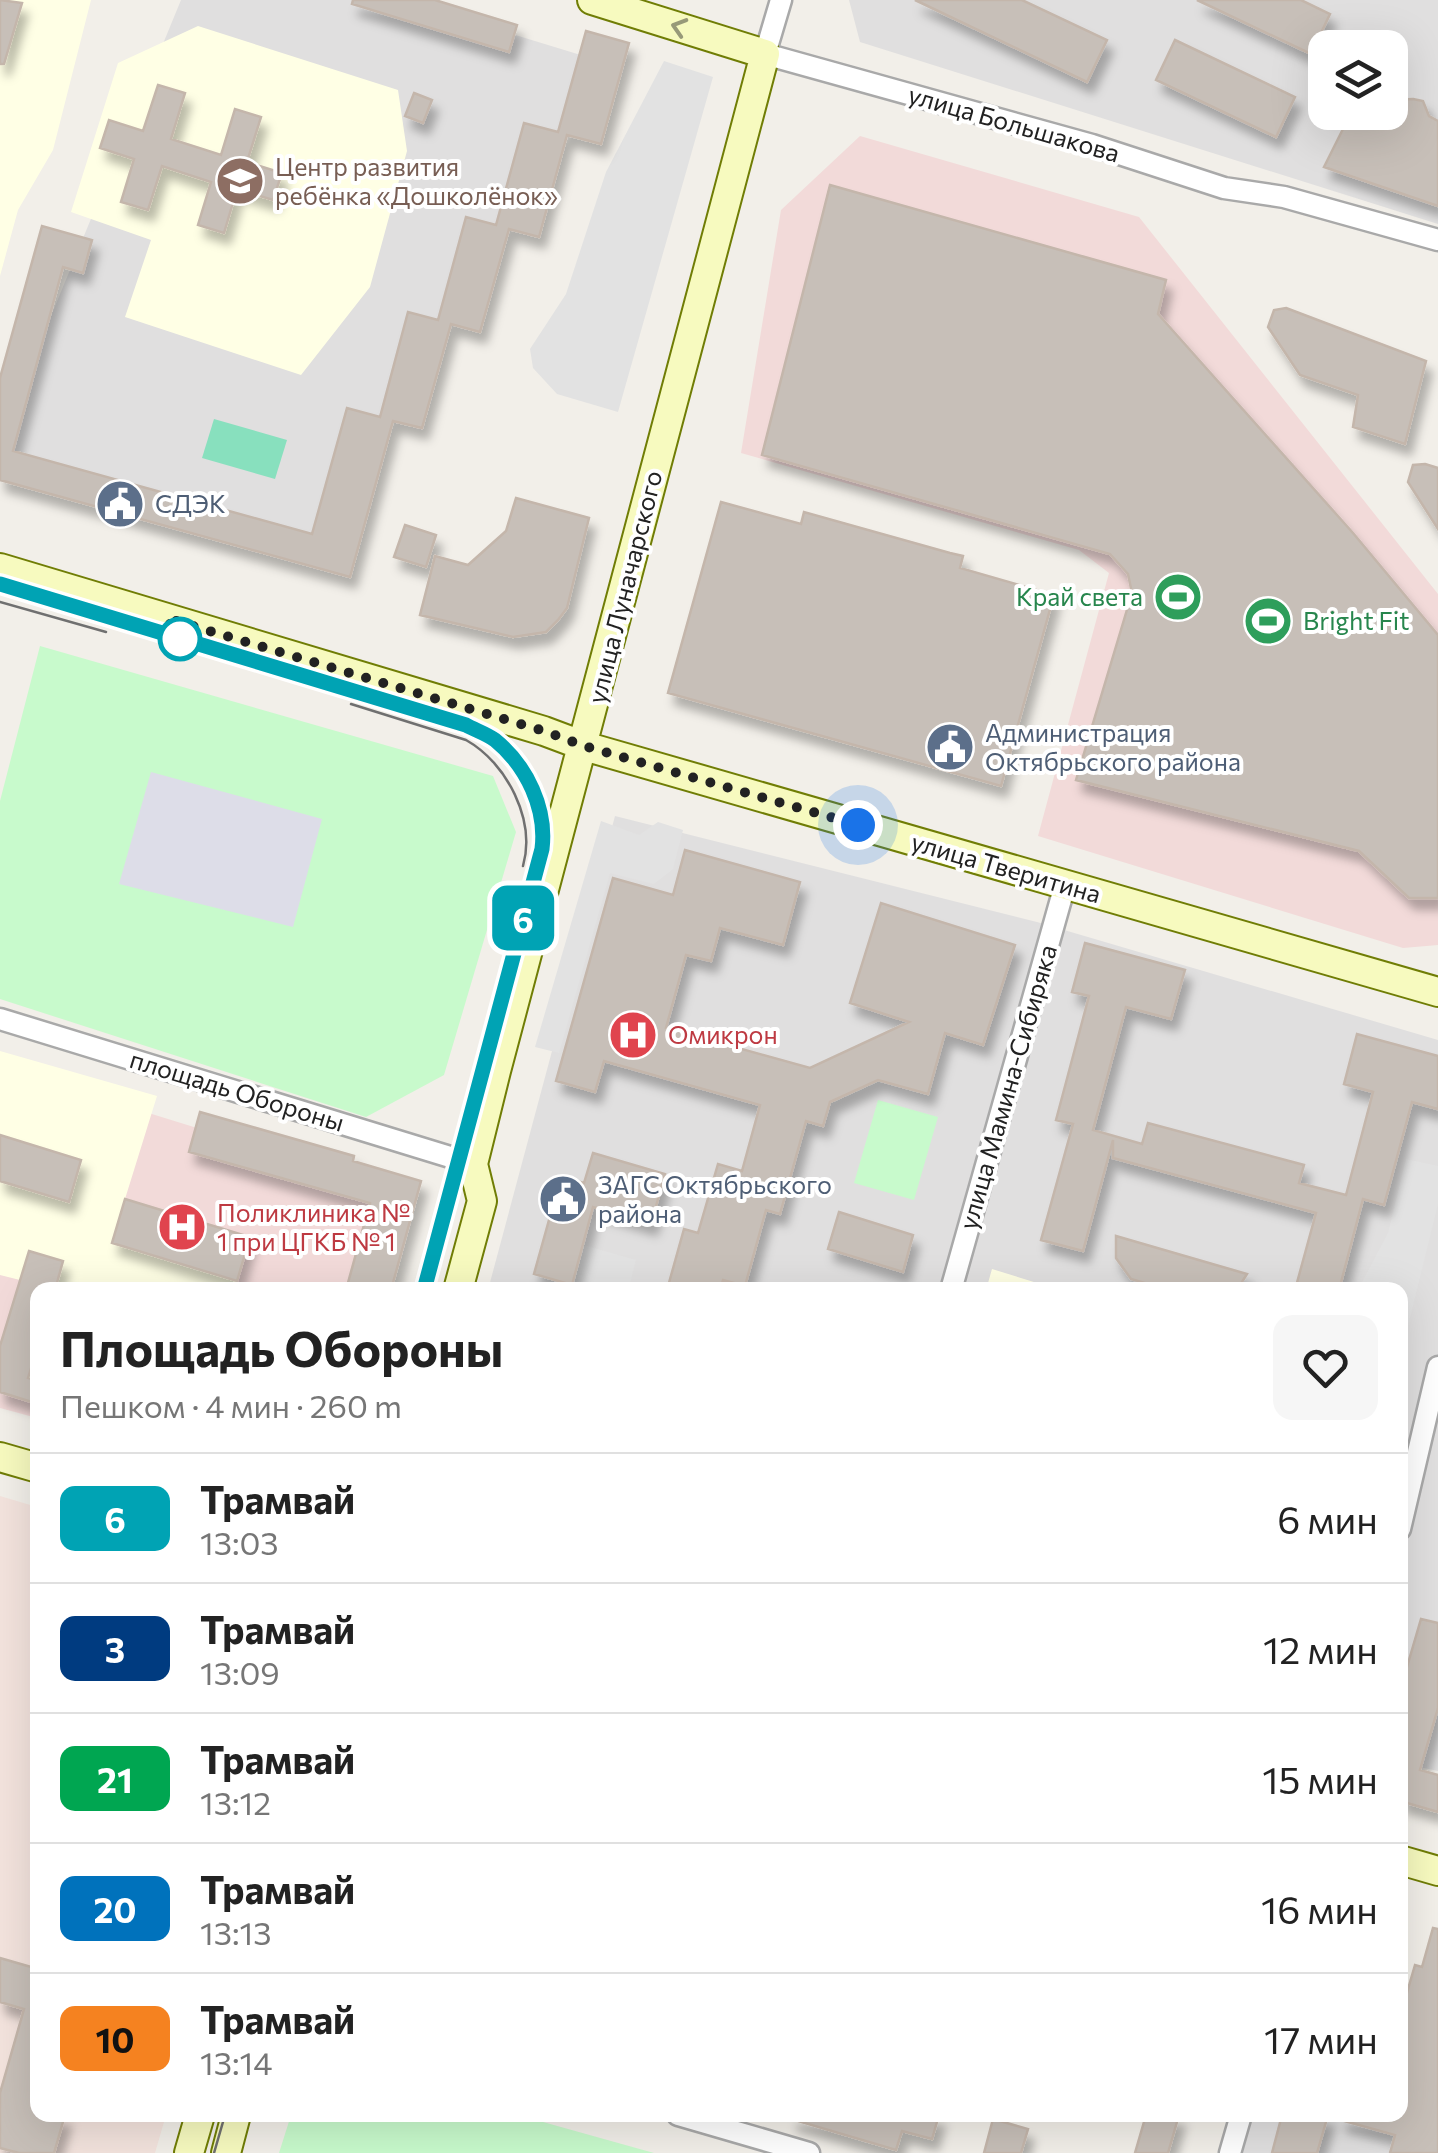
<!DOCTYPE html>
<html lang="ru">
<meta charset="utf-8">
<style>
:root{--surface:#fff;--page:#f6f6f6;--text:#222;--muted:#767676;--line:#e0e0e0}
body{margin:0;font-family:Commissioner,sans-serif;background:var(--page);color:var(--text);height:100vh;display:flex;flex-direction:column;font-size:38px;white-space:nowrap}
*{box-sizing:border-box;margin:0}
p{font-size:32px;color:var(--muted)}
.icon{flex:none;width:55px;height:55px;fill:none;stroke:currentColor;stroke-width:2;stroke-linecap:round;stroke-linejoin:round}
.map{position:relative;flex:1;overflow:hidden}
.drawer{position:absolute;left:30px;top:1282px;width:1378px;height:840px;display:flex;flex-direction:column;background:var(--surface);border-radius:20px;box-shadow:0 10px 40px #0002}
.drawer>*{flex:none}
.badge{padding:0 20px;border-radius:15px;font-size:35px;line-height:65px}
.tools{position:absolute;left:1308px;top:30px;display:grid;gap:20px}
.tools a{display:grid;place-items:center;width:100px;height:100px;border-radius:20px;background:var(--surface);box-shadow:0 10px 40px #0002;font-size:50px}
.you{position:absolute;width:50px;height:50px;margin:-25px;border:8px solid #fff;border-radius:50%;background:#1a73e8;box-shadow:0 0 0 15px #1a73e833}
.map>.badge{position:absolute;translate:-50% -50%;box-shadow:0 0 0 5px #fff}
.round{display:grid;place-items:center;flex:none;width:105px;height:105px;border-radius:20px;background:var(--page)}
.head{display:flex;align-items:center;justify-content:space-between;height:170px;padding:0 30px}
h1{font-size:48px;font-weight:700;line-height:75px}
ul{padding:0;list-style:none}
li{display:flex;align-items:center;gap:30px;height:130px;padding:0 30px;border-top:2px solid var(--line)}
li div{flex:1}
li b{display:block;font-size:38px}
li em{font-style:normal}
li .badge{min-width:110px;font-weight:700;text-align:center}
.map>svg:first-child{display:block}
</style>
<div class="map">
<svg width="1438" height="2153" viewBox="0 0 1438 2153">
<defs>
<filter id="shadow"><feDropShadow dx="6" dy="11" stdDeviation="5" flood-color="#0004"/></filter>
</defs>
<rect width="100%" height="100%" fill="#f2efe9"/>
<path fill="#e0dfdf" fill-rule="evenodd" d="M 181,0 L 401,0 L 610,64 L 317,549 L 0,462 L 0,440 Z
M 849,0 L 1438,0 L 1438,224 L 860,42 ZM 1325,48 L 1390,48 L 1390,112 L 1325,112 Z
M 615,816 L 1037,922 L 1438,1040 L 1438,1771 L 1400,1763 L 1400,1290 L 488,1290 Z
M 1249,2115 L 1400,2115 L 1438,2153 L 1238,2153 Z"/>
<path fill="#f2dad9" d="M 860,136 L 1139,217 L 1438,594 L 1438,945 L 1403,948 L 1038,836 L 1109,573 L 1079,550 L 741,453 L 781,210 Z
M 0,1067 L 397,1190 L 368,1290 L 38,1290 L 37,1418 L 0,1408 Z"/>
<path fill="#ffffe5" d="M 0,0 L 91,0 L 53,150 L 18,210 L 0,276 Z
M 198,26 L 398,90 L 407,151 L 370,287 L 301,375 L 125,317 L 151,240 L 71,212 L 118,63 Z
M 0,1051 L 157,1096 L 125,1199 L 250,1237 L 235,1290 L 38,1290 L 37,1404 L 0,1392 L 0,1346 L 20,1280 L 0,1275 Z
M 992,1269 L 1060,1290 L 986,1290 Z"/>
<path fill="#f3e3dd" d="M 0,1496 L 37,1507 L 38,2115 L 166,2115 L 155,2153 L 0,2153 Z"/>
<path fill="#c8facc" d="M 40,646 L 493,776 L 516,832 L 444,1075 L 366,1117 L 0,999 L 0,801 Z
M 878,1100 L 938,1117 L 914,1200 L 854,1183 Z
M 291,2115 L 518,2115 L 654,2153 L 279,2153 Z"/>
<path fill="#88e0be" d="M 214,419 L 287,440 L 275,479 L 202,458 Z"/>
<path fill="#e2e2e2" d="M 664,61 L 713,77 L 618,412 L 557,394 L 533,368 L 530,349 L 566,294 L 606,172 Z
M 601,821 L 639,835 L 658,822 L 683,830 L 673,869 L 654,884 L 610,873 L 559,1053 L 535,1047 Z
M 1406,1159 L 1438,1166 L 1438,1204 L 1408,1326 L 1400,1324 L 1400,1290 L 1358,1290 L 1388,1233 Z
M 583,1245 L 636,1260 L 628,1290 L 570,1290 Z"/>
<path fill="#dddde8" d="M 151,772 L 322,819 L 293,927 L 119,884 Z"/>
<path fill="#c7bfb8" stroke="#c4b6ab" stroke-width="2.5" filter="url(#shadow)" d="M 0,0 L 22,3 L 4,64 L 0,64 Z
M 353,0 L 435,0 L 517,25 L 509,52 L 352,4 Z
M 915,0 L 1022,0 L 1107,40 L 1087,82 Z
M 1197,0 L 1301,0 L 1330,14 L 1311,54 Z
M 586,31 L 629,43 L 601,144 L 567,135 L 539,237 L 509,229 L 480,332 L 451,324 L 422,428 L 393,421 L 350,577 L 0,480 L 0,378 L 42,226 L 92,240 L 83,273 L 63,267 L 13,451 L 312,534 L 347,408 L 380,417 L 408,312 L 438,320 L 466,217 L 496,225 L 524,123 L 558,132 Z
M 1175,40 L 1295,97 L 1276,137 L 1156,80 Z
M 158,85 L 185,93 L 171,139 L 221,155 L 235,109 L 261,117 L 247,162 L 282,173 L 273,200 L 237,189 L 224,233 L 198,225 L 211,182 L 162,166 L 148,210 L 121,202 L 134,159 L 100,148 L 109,120 L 143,131 Z
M 414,93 L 432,100 L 423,123 L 405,116 Z
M 1413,99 L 1423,101 L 1429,116 L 1438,121 L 1438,206 L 1324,167 L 1343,129 L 1356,124 L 1365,112 L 1390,112 L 1390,100 Z
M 830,185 L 1166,280 L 1158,314 L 1353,533 L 1438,635 L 1438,898 L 1409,898 L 1359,851 L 1076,780 L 1132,593 L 1128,574 L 1110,554 L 762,455 Z
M 1286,308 L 1426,361 L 1405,444 L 1353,427 L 1358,395 L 1300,375 L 1268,327 L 1274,310 Z
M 1425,464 L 1438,468 L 1438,529 L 1408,482 L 1413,465 Z
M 516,498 L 589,518 L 567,608 L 558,620 L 546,632 L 513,637 L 420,615 L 435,556 L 468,565 L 506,531 Z
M 721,502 L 801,524 L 804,512 L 950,553 L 963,556 L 960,568 L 1054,595 L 1001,786 L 668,693 Z
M 405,525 L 436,535 L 426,567 L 394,557 Z
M 685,850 L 800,882 L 783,945 L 720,928 L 711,961 L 686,955 L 666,1028 L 810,1068 L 909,1022 L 850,1003 L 881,903 L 1015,945 L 983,1045 L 945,1033 L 928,1094 L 878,1080 L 830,1102 L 823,1126 L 806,1121 L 780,1214 L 766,1210 L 745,1286 L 723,1280 L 720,1290 L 667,1290 L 684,1229 L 698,1233 L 718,1164 L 742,1171 L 760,1105 L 604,1061 L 595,1092 L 556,1081 L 613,878 L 673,895 Z
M 1085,943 L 1185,970 L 1171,1019 L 1126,1007 L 1093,1130 L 1142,1144 L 1148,1123 L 1304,1165 L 1299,1183 L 1346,1195 L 1373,1092 L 1344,1084 L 1357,1034 L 1438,1056 L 1438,1109 L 1412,1102 L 1384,1205 L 1363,1199 L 1339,1290 L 1295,1290 L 1316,1213 L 1113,1158 L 1113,1140 L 1083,1251 L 1041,1240 L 1073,1124 L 1056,1120 L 1089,996 L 1072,992 Z
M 200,1112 L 354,1156 L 353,1161 L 421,1181 L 391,1290 L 346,1290 L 370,1203 L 189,1152 Z
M 0,1135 L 81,1160 L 69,1202 L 0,1181 Z
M 593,1153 L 665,1174 L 651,1224 L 593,1207 L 572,1285 L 534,1274 L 561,1177 L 584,1183 Z
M 125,1199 L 250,1237 L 237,1281 L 112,1243 Z
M 839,1212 L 913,1235 L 903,1272 L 828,1249 Z
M 1116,1236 L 1247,1274 L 1237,1290 L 1168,1290 L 1131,1279 L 1116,1258 Z
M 29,1251 L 63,1261 L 55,1290 L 38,1290 L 38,1346 L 28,1378 L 38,1381 L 38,1404 L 0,1392 L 0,1346 Z
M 1421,1619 L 1438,1623 L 1438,1708 L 1420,1770 L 1438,1775 L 1438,1812 L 1400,1801 L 1400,1691 Z
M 1433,1928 L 1438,1929 L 1438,2153 L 1390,2153 L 1395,2135 L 1341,2120 L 1342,2115 L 1400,2115 L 1400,2017 L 1415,1965 L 1422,1967 Z
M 0,1958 L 38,1969 L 38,2115 L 65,2115 L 54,2153 L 19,2153 L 0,2148 L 0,2093 L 24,2009 L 0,2002 Z
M 792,2115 L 939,2115 L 932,2139 L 902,2131 L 896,2150 L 791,2119 Z
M 1146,2115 L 1179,2115 L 1168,2153 L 1135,2153 Z
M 1282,2115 L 1328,2115 L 1317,2153 L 1272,2153 Z
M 993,2119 L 1028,2129 L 1021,2153 L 984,2153 Z"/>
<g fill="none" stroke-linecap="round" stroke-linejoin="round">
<g stroke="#a9a9a9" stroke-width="25">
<path id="street" d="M 781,0 L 765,54 L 1092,145 L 1224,188 L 1284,197 L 1438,240
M 0,1019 L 473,1164
M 951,1290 L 1065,885
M 1400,1529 L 1438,1367
M 678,2115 L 809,2153
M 1230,2153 L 1241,2115"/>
</g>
<g stroke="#707d05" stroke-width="32">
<path id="secondary" d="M 0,568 L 544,731 L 584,746 L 1438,992
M 458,1290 L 482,1201 L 473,1164 L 496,1071 L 765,54 L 592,0
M 0,1457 L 38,1468
M 1400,1860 L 1438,1871
M 189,2153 L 200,2115
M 226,2153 L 236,2115"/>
</g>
<use href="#street" stroke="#fff" stroke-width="20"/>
<use href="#secondary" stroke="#f7fabf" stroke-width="28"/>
<path stroke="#707070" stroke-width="2.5" d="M 0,584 L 466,725 C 475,730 487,734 495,740 C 527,766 547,809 542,849 L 424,1290
M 0,602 L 106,632
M 351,704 L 466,740 C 507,763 536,820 523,866
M 214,2153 L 225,2115"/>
</g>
<defs><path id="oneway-chevron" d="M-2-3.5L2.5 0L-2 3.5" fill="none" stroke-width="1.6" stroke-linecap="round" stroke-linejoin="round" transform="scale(2.5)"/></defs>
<use stroke="#979978" href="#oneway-chevron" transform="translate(679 27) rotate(-163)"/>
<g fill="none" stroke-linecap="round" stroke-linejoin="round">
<g stroke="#fff" stroke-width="22">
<path id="line" d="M 0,584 L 466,725 C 475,730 487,734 495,740 C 527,766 547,809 542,849 L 424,1290"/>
</g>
<use href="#line" stroke="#00a3b4" stroke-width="15"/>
<path stroke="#222" stroke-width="10" stroke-dasharray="0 18" d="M 180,639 L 166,618 L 544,731 L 584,746 L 858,825"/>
</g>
<defs>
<g id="school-disc" transform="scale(2.5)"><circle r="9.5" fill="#8d6e63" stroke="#fff"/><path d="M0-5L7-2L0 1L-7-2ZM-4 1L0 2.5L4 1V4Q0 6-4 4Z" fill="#fff"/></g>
<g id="civic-disc" transform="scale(2.5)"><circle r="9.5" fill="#5c6f8a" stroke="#fff"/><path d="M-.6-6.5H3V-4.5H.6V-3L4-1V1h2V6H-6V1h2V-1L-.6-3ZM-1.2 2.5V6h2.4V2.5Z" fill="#fff"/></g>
<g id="stadium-disc" transform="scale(2.5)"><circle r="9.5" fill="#2e9e5b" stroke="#fff"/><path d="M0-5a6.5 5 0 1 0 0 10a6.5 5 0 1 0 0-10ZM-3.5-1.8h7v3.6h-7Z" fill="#fff"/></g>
<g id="hospital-disc" transform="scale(2.5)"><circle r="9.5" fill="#e0444e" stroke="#fff"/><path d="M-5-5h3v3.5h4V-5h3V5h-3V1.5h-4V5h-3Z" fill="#fff"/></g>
</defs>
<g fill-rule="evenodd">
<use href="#school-disc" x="240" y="181"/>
<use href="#civic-disc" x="120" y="504"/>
<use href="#stadium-disc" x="1178" y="597"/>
<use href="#stadium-disc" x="1268" y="621"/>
<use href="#civic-disc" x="950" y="747"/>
<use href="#hospital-disc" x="633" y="1035"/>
<use href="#civic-disc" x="563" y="1199"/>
<use href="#hospital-disc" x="182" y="1227"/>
</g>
<circle fill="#fff" stroke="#00a3b4" stroke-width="5" cx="180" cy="639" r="20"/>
<g text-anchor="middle" stroke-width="8" stroke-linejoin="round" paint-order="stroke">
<g font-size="25" fill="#222" stroke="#fff">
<text transform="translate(1014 124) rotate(16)" y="9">улица Большакова</text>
<text transform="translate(625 587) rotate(-76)" y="9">улица Луначарского</text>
<text transform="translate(1006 868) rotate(16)" y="9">улица Тверитина</text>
<text transform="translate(1008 1087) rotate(-74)" y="9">улица Мамина-Сибиряка</text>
<text transform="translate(237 1091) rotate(17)" y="9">площадь Обороны</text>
</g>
<g font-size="25" fill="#785e54" stroke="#fff" text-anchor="start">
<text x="275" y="176">Центр развития<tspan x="275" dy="29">ребёнка «Дошколёнок»</tspan></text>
</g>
<g font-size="25" fill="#4e5e75" stroke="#fff" text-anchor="start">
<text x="155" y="513">СДЭК</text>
<text x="985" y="742">Администрация<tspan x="985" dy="29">Октябрьского района</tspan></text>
<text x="598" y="1194">ЗАГС Октябрьского<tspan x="598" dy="29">района</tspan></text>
</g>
<g font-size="25" fill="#27864d" stroke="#fff" text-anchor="end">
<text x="1143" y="606">Край света</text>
<text x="1303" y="630" text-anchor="start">Bright Fit</text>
</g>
<g font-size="25" fill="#be3a42" stroke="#fff" text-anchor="start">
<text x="668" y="1044">Омикрон</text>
<text x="217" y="1222">Поликлиника №<tspan x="217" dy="29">1 при ЦГКБ № 1</tspan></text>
</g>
</g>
</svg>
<div class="tools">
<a><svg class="icon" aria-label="layers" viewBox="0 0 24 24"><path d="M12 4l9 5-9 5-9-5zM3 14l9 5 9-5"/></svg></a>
</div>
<div class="you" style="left:858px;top:825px"></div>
<b class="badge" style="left:523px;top:918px;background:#00a3b4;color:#fff">6</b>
<section class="drawer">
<div class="head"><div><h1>Площадь Обороны</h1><p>Пешком · 4 мин · 260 m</p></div><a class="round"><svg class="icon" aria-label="heart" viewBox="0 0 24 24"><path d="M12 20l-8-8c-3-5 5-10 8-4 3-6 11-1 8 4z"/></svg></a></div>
<ul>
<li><span class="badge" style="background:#00a3b4;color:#fff">6</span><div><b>Трамвай</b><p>13:03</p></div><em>6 мин</em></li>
<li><span class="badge" style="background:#003b80;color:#fff">3</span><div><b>Трамвай</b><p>13:09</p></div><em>12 мин</em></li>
<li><span class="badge" style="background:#00a651;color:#fff">21</span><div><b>Трамвай</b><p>13:12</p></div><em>15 мин</em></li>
<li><span class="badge" style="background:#0072bc;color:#fff">20</span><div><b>Трамвай</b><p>13:13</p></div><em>16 мин</em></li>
<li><span class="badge" style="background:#f58220;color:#111">10</span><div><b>Трамвай</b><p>13:14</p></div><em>17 мин</em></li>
</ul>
</section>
</div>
